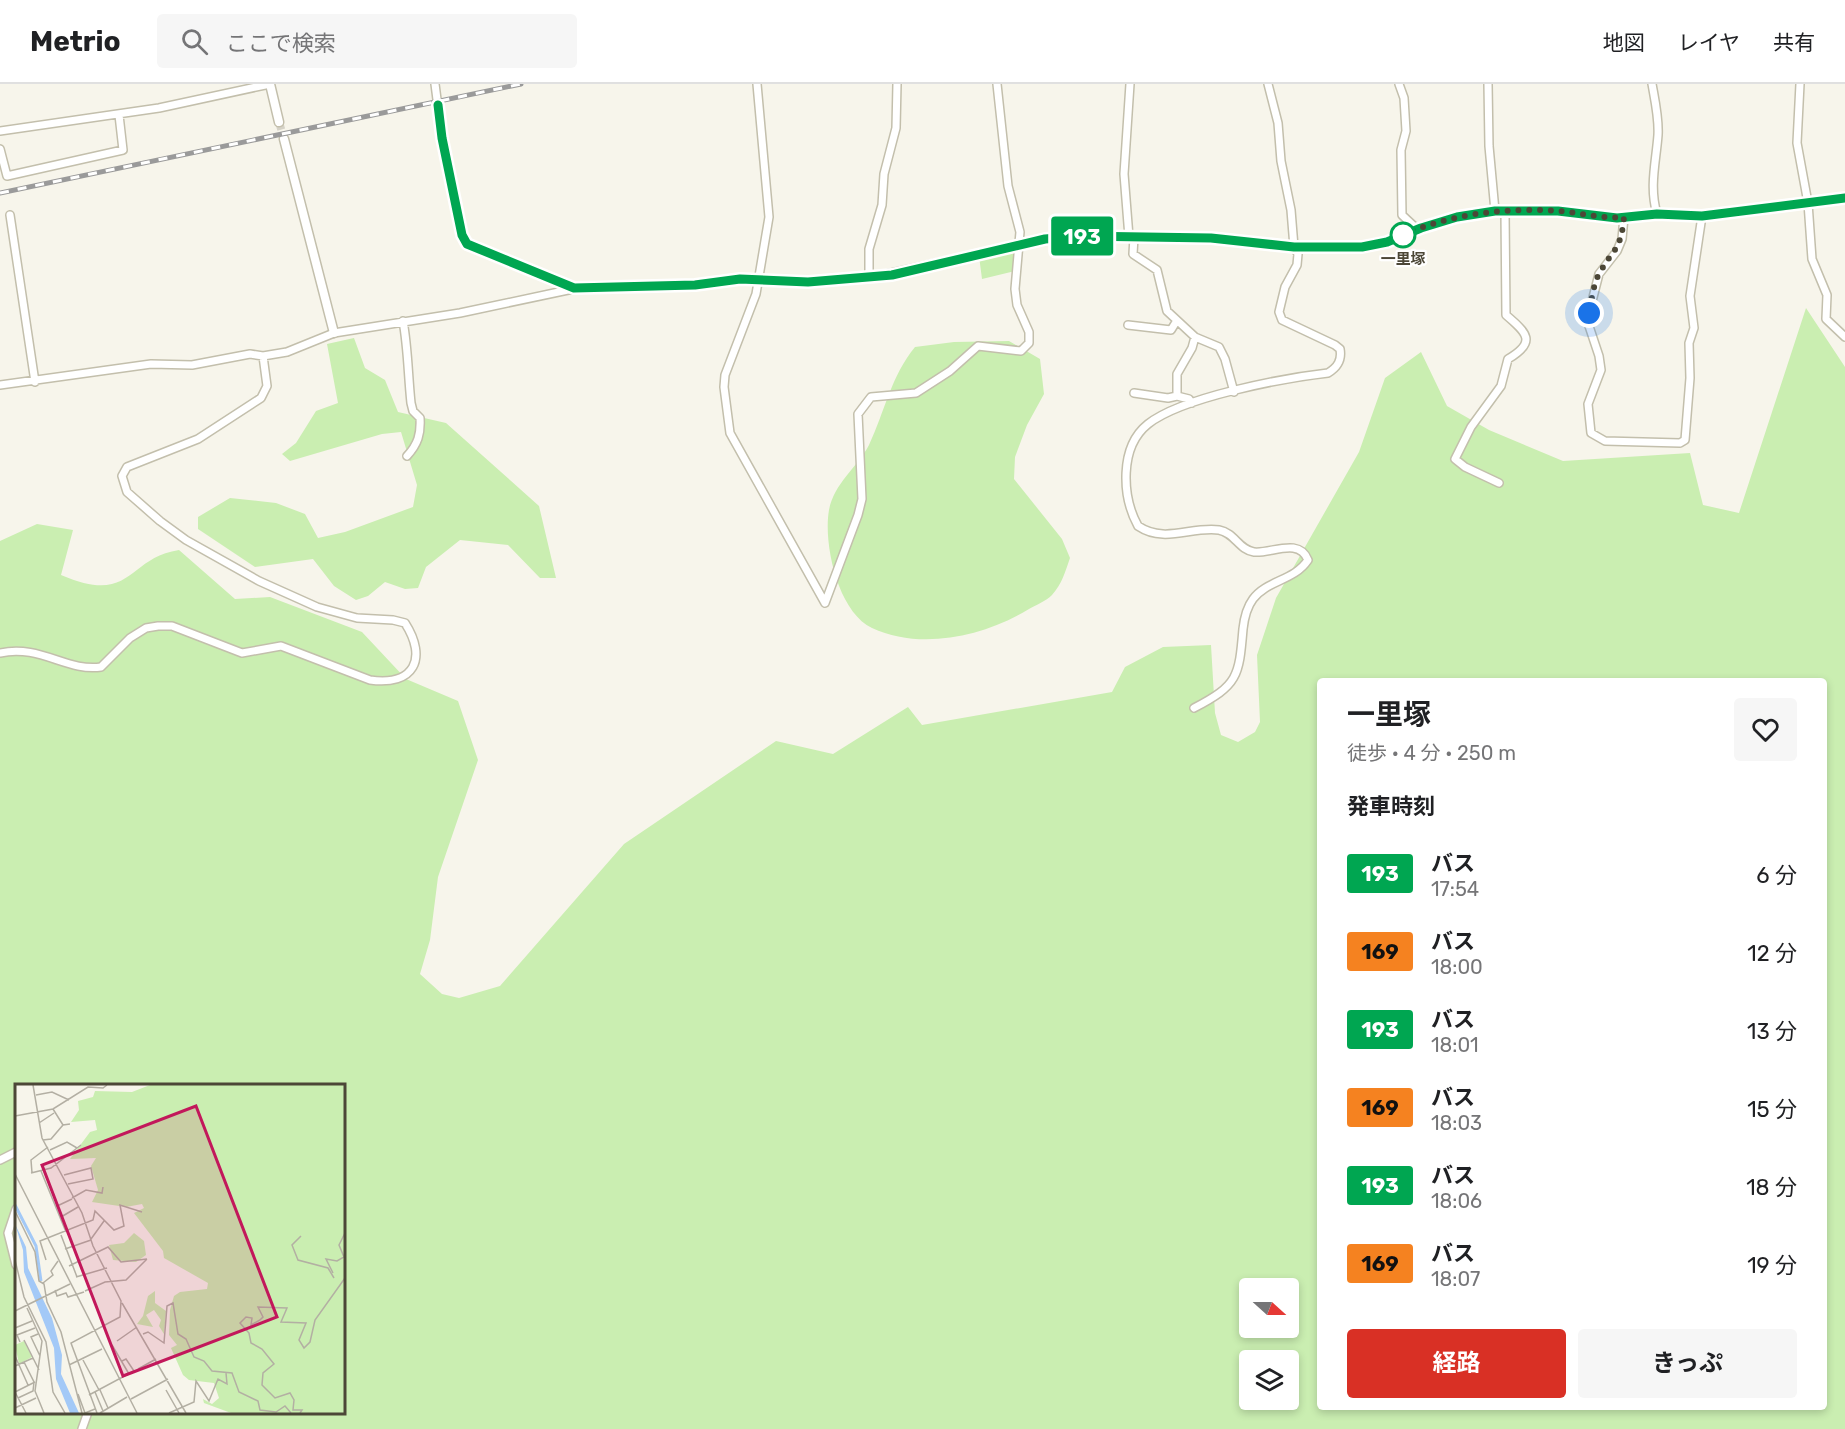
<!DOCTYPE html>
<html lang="ja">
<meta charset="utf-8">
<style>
:root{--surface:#fff;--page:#f6f6f6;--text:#202124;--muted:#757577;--line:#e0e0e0;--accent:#d93025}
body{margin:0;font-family:Rubik,"Noto Sans JP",sans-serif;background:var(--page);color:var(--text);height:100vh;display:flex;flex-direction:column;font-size:22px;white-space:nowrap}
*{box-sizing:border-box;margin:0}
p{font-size:20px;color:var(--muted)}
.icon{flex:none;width:33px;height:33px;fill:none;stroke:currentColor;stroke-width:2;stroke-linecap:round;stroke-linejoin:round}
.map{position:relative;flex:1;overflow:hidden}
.sheet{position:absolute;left:1317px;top:594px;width:510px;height:732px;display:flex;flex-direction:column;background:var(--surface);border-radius:6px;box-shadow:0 3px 9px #0003}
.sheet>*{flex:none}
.badge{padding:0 12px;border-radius:4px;font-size:21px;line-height:39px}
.needle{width:39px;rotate:111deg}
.fabs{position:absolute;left:1239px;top:1194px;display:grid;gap:12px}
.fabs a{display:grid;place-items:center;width:60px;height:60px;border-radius:6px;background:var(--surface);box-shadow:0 3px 9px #0003;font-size:30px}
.you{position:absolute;width:30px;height:30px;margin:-15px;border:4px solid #fff;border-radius:50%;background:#1a73e8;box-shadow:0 0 0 9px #1a73e833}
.map>.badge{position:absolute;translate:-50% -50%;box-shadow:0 0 0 3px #fff}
h2{padding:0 30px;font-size:22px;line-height:54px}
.round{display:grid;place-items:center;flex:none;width:63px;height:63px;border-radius:6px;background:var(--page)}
.head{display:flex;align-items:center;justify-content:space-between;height:102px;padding:0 30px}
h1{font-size:28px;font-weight:700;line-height:45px}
.button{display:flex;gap:12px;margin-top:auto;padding:12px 30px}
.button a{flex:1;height:69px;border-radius:6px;background:var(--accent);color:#fff;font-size:24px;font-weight:700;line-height:69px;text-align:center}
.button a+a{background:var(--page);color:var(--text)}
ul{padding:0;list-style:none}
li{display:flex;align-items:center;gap:18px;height:78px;padding:0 30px}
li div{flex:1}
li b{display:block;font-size:22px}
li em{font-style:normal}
li .badge{min-width:66px;font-weight:700;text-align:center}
header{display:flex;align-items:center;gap:36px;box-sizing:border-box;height:84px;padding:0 30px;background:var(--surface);border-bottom:2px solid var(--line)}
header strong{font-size:28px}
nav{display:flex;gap:33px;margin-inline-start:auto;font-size:21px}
.search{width:420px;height:54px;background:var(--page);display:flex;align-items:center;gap:15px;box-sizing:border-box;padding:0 21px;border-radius:6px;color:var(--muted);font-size:22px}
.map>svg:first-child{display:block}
</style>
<header>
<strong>Metrio</strong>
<div class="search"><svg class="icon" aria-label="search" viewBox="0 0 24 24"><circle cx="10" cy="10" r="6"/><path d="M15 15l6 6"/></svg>ここで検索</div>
<nav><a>地図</a><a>レイヤ</a><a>共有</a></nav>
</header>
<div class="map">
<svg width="1845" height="1345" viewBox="0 0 1845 1345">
<rect width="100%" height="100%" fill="#f7f5eb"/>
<path fill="#caeeb1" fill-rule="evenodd" d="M 1015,166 L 1015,187 L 982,195 L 979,172 Z
M 1806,224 L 1845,283 L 1845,1345 L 0,1345 L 0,457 L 37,440 L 73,446 L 61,491 C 133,522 126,474 179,466 L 235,515 L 270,513 L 362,548 L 406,595 L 458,617 L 478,676 L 438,793 L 430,856 L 420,890 L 442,910 L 459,914 L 500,902 L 624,760 L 776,657 L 833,670 L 908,623 L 922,641 L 1112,608 L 1125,583 L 1163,563 L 1211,561 L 1215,629 L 1221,651 L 1238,658 L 1255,648 L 1260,638 L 1257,571 L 1276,514 L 1359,368 L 1385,294 L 1421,268 L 1447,322 L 1489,346 L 1563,377 L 1690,369 L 1703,421 L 1739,429 ZM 1320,597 L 1824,597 L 1824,1323 L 1320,1323 ZM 16,1002 L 344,1002 L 344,1328 L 16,1328 ZM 1250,1204 L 1288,1204 L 1288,1244 L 1250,1244 ZM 1250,1276 L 1288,1276 L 1288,1316 L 1250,1316 Z
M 354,254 L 365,284 L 385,296 L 398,328 L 446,339 L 539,422 L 556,494 L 540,494 L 508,461 L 460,456 L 426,483 L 418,504 L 405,505 L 385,498 L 368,512 L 356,516 L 334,502 L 313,475 L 255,483 L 198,445 L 198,433 L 230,414 L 276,419 L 305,430 L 318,454 L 345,448 L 413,423 L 417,401 L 401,348 L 382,350 L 290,377 L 282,370 L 296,359 L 316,327 L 338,319 L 327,260 Z
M 1009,257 L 1040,275 L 1044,310 L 1027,341 L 1015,373 L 1014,395 L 1062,455 L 1070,474 C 1065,488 1062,500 1052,511 C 1046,517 1036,521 1029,525 C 985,552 921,567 872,544 C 838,528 823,460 829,426 C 834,399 857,384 869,361 C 885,327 891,292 915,263 L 954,258 Z"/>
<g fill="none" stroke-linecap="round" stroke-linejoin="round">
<path stroke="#d5d2c7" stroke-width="8" stroke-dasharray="8 4" stroke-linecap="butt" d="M 279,38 L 284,55"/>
<g stroke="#c3bfac" stroke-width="10">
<path id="minor" d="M 435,0 L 442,54 L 461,151 L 467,160 L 574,204
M 757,0 L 769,133 L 756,210 L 725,291 L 724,303 L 730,349 L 825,519
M 1399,0 L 1404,14 L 1406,47 L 1401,66 L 1402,131 L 1417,145
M 1488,0 L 1489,62 L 1495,127
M 1652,0 C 1655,17 1659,34 1658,51 C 1656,78 1649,103 1657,130
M 1800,0 L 1797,59 L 1808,119 L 1812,175 L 1827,211 L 1826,235 L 1845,253
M 0,47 L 159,24 L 270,0
M 0,65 L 7,92 L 123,66 L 119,31
M 10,131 L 35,298
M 1624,133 L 1622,155 L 1617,167 L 1599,190 L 1589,229 L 1588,239 L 1599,272 L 1601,286 L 1588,320 L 1591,349 L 1605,357 L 1680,359 L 1685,356 L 1690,294 L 1689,259 L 1694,244 L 1690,212 L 1702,132
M 1129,153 L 1124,90 L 1130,0
M 1134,153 L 1133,170 L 1157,186 L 1167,227 L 1195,253 L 1219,263 L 1225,275 L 1234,308
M 869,194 L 869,165 L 882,121 L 884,90 L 896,44 L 897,0
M 403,237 C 408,264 408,291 411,319 L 413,327 L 420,334 C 421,350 418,360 407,372
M 1128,241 L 1171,246 L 1176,238
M 0,301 L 151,280 L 192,281 L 250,270 L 263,272 L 287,268 L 334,249 L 460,229 L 587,202 L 695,201 L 740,195 L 808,198 L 869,194 L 1045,155 L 1080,152 L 1211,154 L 1294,163 L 1362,163 L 1387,157 L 1457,133 L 1495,127 L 1558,127 L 1617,134 L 1657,130 L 1702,132 L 1845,114
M 1134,309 L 1168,314 L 1177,312
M 1192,319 L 1189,315 L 1177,312 L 1177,290 L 1192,264 L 1195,253
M 1499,399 L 1465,383 L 1455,375 L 1471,343 L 1501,302 L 1508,275 C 1537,258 1527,249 1506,231 L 1505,128
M 825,519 L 858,431 L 862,415 L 858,330 L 871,313 L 916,309 L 950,287 L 978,262 L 1021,267 L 1029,259 L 1029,248 L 1017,221 L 1015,205 L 1020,148 L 1008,102 L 997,0
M 0,569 C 40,560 67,588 101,583 L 130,554 L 146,544 L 158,542 L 172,542 L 242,569 L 281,562 L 370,596 C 414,602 428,575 405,539 L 393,536 L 357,534 L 317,523 L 259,497 L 186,456 L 160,437 L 127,408 L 122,392 L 127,383 L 198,355 L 261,314 L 267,302 L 263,272
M 1194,624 C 1238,601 1239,593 1243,545 C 1244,536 1247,523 1253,515 C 1267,496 1294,497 1308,476 C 1299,453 1271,470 1254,468 C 1239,466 1235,449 1219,446 C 1191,442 1165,460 1138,442 C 1122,413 1119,363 1148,340 C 1182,313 1284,294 1328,289 C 1338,283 1342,276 1340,265 L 1335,261 L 1282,236 L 1279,228 L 1285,203 L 1297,181 L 1298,170 L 1294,163 L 1291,126 L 1281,77 L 1278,39 L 1268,0
M 0,1076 L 16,1068
M 16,1125 L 8,1149 L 16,1181
M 82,1345 L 88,1328"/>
</g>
<g stroke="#c3bfac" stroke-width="11">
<path id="tertiary" d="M 270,0 L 279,38
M 284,55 L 334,249"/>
</g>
<use href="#minor" stroke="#fff" stroke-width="7"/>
<use href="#tertiary" stroke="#fff" stroke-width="8"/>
<g stroke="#9a9a9a" stroke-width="5">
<path id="rail" d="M 0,109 L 521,0"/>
</g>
<use href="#rail" stroke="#fff" stroke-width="3" stroke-dasharray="9" stroke-linecap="butt"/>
</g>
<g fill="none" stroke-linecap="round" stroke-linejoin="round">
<g stroke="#fff" stroke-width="14">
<path id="line" d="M 438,21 L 442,54 L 462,151 L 467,160 L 574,204 L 695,201 L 740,195 L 808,198 L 892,191 L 1045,155 L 1080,152 L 1211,154 L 1294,163 L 1362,163 L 1387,158 L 1421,144 L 1457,133 L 1495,127 L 1558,127 L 1617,134 L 1657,130 L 1702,132 L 1845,114"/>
</g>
<use href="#line" stroke="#00a651" stroke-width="9"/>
<path stroke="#4c4737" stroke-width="6" stroke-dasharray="0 10.8" d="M 1403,151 C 1449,130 1507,123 1559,127 C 1581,129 1602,135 1624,133 C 1621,165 1615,163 1600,188 C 1593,200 1592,216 1589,229"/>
</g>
<circle fill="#fff" stroke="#00a651" stroke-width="3" cx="1403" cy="151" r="12"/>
<g text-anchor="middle" stroke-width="4.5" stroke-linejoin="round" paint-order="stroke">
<g font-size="15" font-weight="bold" fill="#4c4737" stroke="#fff">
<text x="1403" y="180">一里塚</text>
</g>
</g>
<g transform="translate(15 1000)">
<rect width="330" height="330" fill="#f7f5eb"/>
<path d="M 135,1 L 330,1 L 330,329 L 216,329 L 189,319 L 188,315 L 197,320 L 204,314 L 199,299 L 174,296 L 168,291 L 156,264 L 162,261 L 154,251 L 155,226 L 159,212 L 165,208 L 192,205 L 193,199 L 149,174 L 148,167 L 119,129 L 129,124 L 127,120 L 111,123 L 77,118 L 83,106 L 76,82 L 81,74 L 55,75 L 75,48 L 82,46 L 80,36 L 56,38 L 64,26 L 63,17 L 78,13 L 80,7 L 117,8 ZM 119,149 L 129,157 L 131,171 L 121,178 L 98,176 L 94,161 L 109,159 ZM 140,207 L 140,219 L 151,227 L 149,250 L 144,242 L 146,236 L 139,226 L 131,231 L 138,243 L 122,240 L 128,232 L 133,212 ZM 9,257 L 17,273 L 4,280 L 0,261 Z" fill="#caeeb1"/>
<path d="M 0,140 L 11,163 L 13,184 L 37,234 L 47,271 L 46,290 L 64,329 L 55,329 L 41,295 L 39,264 L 9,188 L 8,166 Z" fill="#a3c9f7"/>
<path fill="none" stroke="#a3c9f7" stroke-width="3" d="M 0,121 L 21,162 L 26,197"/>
<path fill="none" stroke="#b3afa3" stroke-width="1.5" d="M 18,1 L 27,54 L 67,129 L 78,162 L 106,217 L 105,233 L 56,259 L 82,329M 21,11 L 37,8 L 54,16M 38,25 L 48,41M 0,32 L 38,25 L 73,3 L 88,4 L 92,1M 24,39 L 39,29M 28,56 L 36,55 L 48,41 L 55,40M 35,66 L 52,58 L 62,64M 26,87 L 51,148M 16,89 L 36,84 L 66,61M 17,89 L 16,76 L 33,63M 0,90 L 122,329M 49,91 L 76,84 L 78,95 L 53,100M 57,114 L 71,106 L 87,109 L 88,103M 40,123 L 57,115M 0,127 L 20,168 L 24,197 L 29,200 L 32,218 L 46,248 L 67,329M 46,133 L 63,123M 46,151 L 62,193M 286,152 L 277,161 L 283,176 L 313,184 L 319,194M 76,155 L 89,137M 50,165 L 76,156M 0,176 L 9,213 L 31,258 L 38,308 L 50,329M 31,176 L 25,157 L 78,136 L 80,127 L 99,146 L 109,142 L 105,121 L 127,128M 54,182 L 93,163 L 106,178 L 132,175M 318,189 L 311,175 L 322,177 L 329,173 L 324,161 L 330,149M 61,193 L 92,184M 28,199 L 38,191 L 36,187 L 43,177M 40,206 L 42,212 L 51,209 L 53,213 L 69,208M 70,207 L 90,198 L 111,196 L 132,175M 107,219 L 171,329M 12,224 L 27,257 L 20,307 L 29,329M 0,227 L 55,200M 0,244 L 17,237M 23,250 L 16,253 L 25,272M 128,250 L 133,248 L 149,259 L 152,222 L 158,219 L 163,250 L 171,255 L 179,273 L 189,277 L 197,287 L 217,289 L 224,308 L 243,317 L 245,326 L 261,328 L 270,322 L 276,329M 9,256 L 24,286M 102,257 L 122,243M 5,258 L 2,251 L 20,244M 97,261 L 114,290M 0,272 L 13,301M 68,276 L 84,306M 54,281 L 87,265M 0,282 L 18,274M 123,285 L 141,275M 85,306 L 93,324M 151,306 L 164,329M 0,308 L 11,329M 0,308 L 20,298M 80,308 L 88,327M 63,310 L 70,329 L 80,325M 74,311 L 119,287 L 111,275 L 107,277M 3,314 L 18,307 L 19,298 L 9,278M 116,315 L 153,295M 0,324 L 21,314M 85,329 L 112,313M 154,329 L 179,318 L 181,297 L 194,317 L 203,295 L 212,300 L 211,289M 285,329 L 287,326 L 278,326 L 279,316 L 275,309 L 260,314 L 247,301 L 248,289 L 259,280 L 247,265 L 236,259 L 234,249 L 225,239 L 231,233 L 237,234 L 236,241 L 245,236 L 248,233 L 243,223 L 272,224 L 266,238 L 291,239 L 284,256 L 289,264 L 295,258 L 300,236 L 330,194"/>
<path fill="#c2185b" fill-opacity="0.15" stroke="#c2185b" stroke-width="3" d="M 181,22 L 262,233 L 108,292 L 27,81 Z"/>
<rect width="330" height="330" fill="none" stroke="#4c4737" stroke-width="3"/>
</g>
</svg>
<div class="fabs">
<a><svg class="needle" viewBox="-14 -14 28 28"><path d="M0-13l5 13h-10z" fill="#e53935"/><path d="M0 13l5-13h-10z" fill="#757577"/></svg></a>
<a><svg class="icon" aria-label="layers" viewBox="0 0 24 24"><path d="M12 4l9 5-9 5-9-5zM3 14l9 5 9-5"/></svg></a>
</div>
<div class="you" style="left:1589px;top:229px"></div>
<b class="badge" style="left:1082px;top:152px;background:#00a651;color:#fff">193</b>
<section class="sheet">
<div class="head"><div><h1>一里塚</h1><p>徒歩 · 4 分 · 250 m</p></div><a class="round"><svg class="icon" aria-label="heart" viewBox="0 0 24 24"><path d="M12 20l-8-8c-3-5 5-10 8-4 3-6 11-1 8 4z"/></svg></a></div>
<h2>発車時刻</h2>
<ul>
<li><span class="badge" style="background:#00a651;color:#fff">193</span><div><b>バス</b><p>17:54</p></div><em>6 分</em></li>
<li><span class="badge" style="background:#f58220;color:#111">169</span><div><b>バス</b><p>18:00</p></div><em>12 分</em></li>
<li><span class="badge" style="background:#00a651;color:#fff">193</span><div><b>バス</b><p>18:01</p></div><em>13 分</em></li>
<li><span class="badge" style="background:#f58220;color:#111">169</span><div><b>バス</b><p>18:03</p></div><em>15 分</em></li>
<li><span class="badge" style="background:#00a651;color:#fff">193</span><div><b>バス</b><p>18:06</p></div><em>18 分</em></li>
<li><span class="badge" style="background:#f58220;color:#111">169</span><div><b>バス</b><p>18:07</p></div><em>19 分</em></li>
</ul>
<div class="button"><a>経路</a><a>きっぷ</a></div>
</section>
</div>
